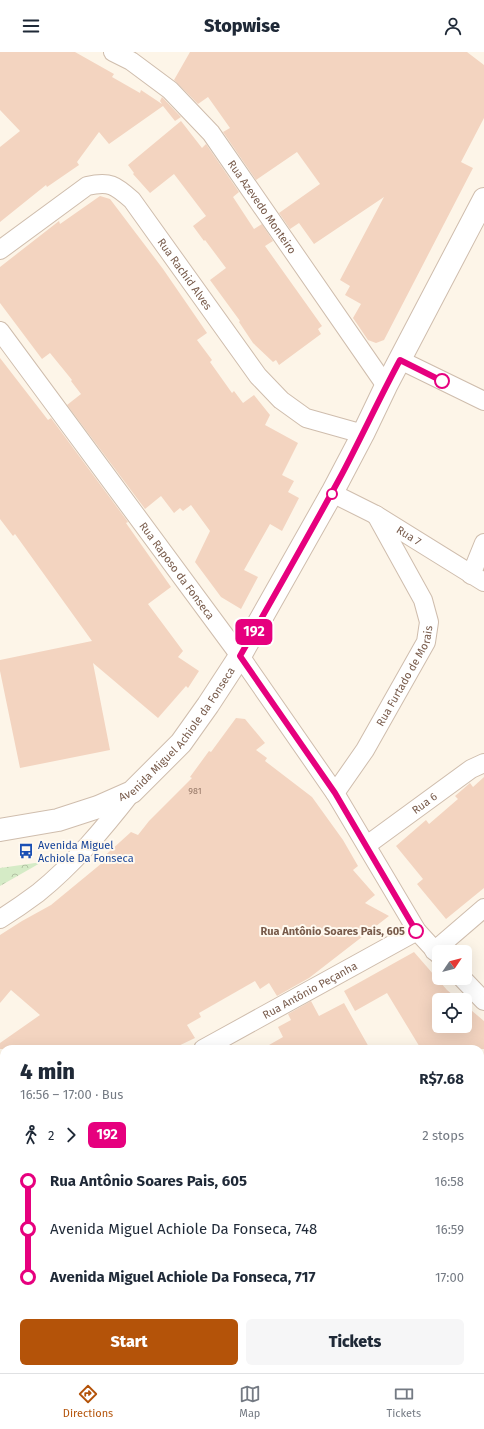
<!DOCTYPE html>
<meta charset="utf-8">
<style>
:root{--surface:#fff;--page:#f6f6f7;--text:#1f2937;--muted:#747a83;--line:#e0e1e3;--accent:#b45309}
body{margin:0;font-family:"Fira Sans",sans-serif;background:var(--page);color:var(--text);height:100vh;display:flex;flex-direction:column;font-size:15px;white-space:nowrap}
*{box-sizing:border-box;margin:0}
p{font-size:13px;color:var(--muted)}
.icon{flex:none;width:22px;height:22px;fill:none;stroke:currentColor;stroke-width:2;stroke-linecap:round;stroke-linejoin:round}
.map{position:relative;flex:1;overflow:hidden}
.side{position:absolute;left:0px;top:993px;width:484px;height:328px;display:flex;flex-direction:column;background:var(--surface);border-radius:12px 12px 0 0;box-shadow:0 4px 16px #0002}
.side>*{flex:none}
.badge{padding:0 8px;border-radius:6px;font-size:14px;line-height:26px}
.needle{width:26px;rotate:55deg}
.tools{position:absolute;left:432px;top:893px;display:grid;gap:8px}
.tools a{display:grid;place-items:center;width:40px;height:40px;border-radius:6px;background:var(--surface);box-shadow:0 4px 16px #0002;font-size:20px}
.map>.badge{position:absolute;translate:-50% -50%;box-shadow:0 0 0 2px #fff}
.legs{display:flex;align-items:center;gap:6px;height:44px;padding:0 20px;font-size:13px}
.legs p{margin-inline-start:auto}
.head{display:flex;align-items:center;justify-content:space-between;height:68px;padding:0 20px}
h1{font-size:22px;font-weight:800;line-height:30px}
.action{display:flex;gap:8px;margin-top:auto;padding:8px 20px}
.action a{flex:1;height:46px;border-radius:6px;background:var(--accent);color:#fff;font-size:16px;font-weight:800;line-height:46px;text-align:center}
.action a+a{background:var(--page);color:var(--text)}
ul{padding:0 20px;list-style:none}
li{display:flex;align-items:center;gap:14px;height:48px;font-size:15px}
li i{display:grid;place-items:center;width:6px;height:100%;margin:0 5px;background:currentColor}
li i::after{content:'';width:10px;height:10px;margin:-5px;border:3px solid;border-radius:50%;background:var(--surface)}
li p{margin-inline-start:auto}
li:first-child i{background:linear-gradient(#0000 50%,currentColor 0)}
li:last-child i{background:linear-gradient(currentColor 50%,#0000 0)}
header{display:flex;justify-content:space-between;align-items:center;height:52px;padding:0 20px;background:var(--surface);font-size:18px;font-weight:800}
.tabs{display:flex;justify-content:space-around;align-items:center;height:56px;border-top:1px solid var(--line);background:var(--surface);font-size:11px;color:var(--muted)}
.tabs a{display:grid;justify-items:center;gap:2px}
.tabs .active{color:var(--accent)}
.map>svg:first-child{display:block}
</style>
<header><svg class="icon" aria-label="menu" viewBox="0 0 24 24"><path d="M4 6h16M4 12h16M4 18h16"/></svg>Stopwise<svg class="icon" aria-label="person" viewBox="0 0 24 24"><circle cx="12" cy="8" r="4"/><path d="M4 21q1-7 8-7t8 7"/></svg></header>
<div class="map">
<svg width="484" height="1321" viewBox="0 0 484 1321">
<defs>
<pattern id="forest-crowns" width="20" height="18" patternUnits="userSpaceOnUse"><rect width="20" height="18" fill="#d5ebc6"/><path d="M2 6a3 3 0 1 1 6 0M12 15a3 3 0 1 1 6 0" fill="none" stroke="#b2c1a3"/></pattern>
</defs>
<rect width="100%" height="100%" fill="#fdf5e8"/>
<path fill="#f5e7d7" d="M 4,1133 L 4,1287 L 0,1283 L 0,1135 Z
M 480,1192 L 484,1194 L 484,1321 L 46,1321 L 41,1317 L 480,1317 Z"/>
<path fill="url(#forest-crowns)" d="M 42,810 L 0,834 L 0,816 Z
M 327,1317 L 429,1317 L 432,1321 L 327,1321 Z"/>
<path fill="#f3d4c0" d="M 0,0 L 75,0 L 114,22 L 112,25 L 140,41 L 141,38 L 162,52 L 160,49 L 162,45 L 181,65 L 175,69 L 163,54 L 109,92 L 99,80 L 77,110 L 79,113 L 47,135 L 46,133 L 0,170 L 0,95 L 20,79 L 0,58 Z
M 190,0 L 467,0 L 484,13 L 484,66 L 461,110 L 473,116 L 384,288 L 376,291 L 368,288 L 353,266 L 361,252 L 345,243 L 350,234 L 340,228 L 384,145 L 314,192 L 299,171 L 290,177 L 279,161 L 320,132 L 297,100 L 256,128 L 223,80 L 230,76 L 208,45 L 198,52 L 174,28 Z
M 181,69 L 202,96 L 206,92 L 239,140 L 233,145 L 254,177 L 262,172 L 273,189 L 265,194 L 322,274 L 318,277 L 321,282 L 279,313 L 276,308 L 273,310 L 253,291 L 239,270 L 240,269 L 210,228 L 226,216 L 205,188 L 204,189 L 193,174 L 206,164 L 174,122 L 150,141 L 133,122 L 134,121 L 128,113 Z
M 100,144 L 110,147 L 163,217 L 207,281 L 197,288 L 212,308 L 210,310 L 232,341 L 234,339 L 243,351 L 254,343 L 270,363 L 265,373 L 298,391 L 282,423 L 294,429 L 288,440 L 299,446 L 282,479 L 270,472 L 244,518 L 258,525 L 241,557 L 221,545 L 195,510 L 210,479 L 191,453 L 183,459 L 180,456 L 174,461 L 161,444 L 145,457 L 67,353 L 81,342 L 71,329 L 72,328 L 50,301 L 42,307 L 0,251 L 0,215 L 59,169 L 60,172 Z
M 0,306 L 48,368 L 51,366 L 128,470 L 126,471 L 171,535 L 148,552 L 183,599 L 178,605 L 199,619 L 188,636 L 186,634 L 158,666 L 93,611 L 110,698 L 20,716 L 0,619 L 0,608 L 92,589 L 15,482 L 13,484 L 0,467 Z
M 236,666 L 245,667 L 265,691 L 256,698 L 267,706 L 265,709 L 312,745 L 343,788 L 358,814 L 353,818 L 375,843 L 365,851 L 389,864 L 309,926 L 277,944 L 269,931 L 260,937 L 255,929 L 199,961 L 201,965 L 187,973 L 195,986 L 172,997 L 0,997 L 0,991 L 40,963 L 11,938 L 0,951 L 0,883 L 22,869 L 51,853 L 102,811 L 99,809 L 131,780 L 138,783 L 149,769 L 192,726 L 190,725 L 209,699 L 211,700 Z
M 484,725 L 484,836 L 446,867 L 417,832 L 423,827 L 396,794 L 426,768 L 429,772 L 458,747 L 455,744 L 470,731 L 473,735 Z
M 414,900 L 447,938 L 459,948 L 439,948 L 439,974 L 465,974 L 465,953 L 484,969 L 484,997 L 421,997 L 387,941 L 355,959 L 344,939 Z
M 311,949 L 319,964 L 344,951 L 370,997 L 262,997 L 283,985 L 278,975 L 291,968 L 288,962 Z"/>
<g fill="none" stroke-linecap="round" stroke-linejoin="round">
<g stroke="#cfbdad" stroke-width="20">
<g id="minor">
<path id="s1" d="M 113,0 L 131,9 L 170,38 L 211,81 L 386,334"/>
<path id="s2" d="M 0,198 L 87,134 C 110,129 115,133 132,148 L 258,324 L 281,348 L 306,366 L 363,382"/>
<path id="s3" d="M 0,279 L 240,604 L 335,741 L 417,879 L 439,903"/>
<path d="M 400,308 L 484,349"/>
<path id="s4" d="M 332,441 L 376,463 L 484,530"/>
<path d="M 471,523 L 484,491"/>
<path id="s5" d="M 335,741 L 365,698 L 426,590 L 429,570 L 423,548 L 376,463"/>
<path id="s6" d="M 367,793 L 471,717 L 484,711"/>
<path d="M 0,867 C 13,859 26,850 38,841 C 74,812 104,776 132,740"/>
<path d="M 434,899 L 484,856"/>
<path d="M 462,926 L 484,949"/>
<path id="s7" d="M 203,997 L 417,879"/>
<path d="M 0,1107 L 4,1105"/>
<path d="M 480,1197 L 484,1200"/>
<path d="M 12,1317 L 17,1321"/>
<path d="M 232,1321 L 235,1317"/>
</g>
</g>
<g stroke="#cfbdad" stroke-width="24">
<g id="tertiary">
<path id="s8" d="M 0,778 L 58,768 L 98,755 L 132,740 L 181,691 L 208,653 L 240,604 L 332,441 L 363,382 L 386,334 L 484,147"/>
</g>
</g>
<use href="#minor" stroke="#fff" stroke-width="18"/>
<use href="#tertiary" stroke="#fff" stroke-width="22"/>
</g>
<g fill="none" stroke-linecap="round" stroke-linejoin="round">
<g stroke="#fff" stroke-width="9">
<path id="line-1" d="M 416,879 L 335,741 L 240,604 C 274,544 309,483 342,422 C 362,384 380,345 400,308 L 442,329"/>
</g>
<use href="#line-1" stroke="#e6007e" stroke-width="6"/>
</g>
<defs>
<g id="bus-bare" transform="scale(1.2)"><path d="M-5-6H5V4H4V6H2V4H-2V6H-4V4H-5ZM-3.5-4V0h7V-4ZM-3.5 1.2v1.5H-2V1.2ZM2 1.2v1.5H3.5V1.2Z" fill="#1a4fb4" stroke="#fff9ef" stroke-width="2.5" paint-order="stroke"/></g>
</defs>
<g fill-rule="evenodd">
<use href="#bus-bare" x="26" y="799"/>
</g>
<g fill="#fff" stroke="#e6007e" stroke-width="2">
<circle cx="442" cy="329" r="7"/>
<circle cx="332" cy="442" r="5"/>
<circle cx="416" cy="879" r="7"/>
</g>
<g text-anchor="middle" stroke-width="4" stroke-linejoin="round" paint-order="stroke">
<g font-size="9" fill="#977968">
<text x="195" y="742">981</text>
</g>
<g font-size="11" fill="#785b4b" stroke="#fff9ef">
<text dy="4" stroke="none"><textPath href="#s1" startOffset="218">Rua Azevedo Monteiro</textPath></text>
<text dy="4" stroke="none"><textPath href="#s2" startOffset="249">Rua Rachid Alves</textPath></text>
<text dy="4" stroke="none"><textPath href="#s4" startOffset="88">Rua 7</textPath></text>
<text dy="4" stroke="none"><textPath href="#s3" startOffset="298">Rua Raposo da Fonseca</textPath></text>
<text dy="4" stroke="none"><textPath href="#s5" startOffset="137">Rua Furtado de Morais</textPath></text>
<text dy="4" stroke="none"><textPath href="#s8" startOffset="211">Avenida Miguel Achiole da Fonseca</textPath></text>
<text dy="4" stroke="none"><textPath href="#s6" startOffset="71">Rua 6</textPath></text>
<text dy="4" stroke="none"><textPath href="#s7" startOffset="122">Rua Antônio Peçanha</textPath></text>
</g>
<g font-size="11" fill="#164399" stroke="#fff9ef" text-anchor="start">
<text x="38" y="797">Avenida Miguel<tspan x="38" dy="13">Achiole Da Fonseca</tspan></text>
</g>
<g font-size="11" font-weight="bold" fill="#785b4b" stroke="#fff9ef" text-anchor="end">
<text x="405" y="883">Rua Antônio Soares Pais, 605</text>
</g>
</g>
</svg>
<div class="tools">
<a><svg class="needle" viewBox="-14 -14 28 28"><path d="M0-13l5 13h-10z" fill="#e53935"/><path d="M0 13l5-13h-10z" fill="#747a83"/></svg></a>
<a><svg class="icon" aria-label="locate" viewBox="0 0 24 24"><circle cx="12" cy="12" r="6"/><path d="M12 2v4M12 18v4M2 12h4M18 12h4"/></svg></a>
</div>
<b class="badge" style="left:254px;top:580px;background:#e6007e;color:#fff">192</b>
<section class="side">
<div class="head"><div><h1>4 min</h1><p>16:56 – 17:00 · Bus</p></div><b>R$7.68</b></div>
<div class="legs"><svg class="icon" aria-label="walk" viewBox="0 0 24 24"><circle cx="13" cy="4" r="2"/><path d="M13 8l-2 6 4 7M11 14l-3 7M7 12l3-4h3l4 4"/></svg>2<svg class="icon" aria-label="forward" viewBox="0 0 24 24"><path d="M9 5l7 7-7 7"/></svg><b class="badge" style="background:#e6007e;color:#fff">192</b><p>2 stops</p></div>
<ul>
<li><i style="color:#e6007e"></i><b>Rua Antônio Soares Pais, 605</b><p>16:58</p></li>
<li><i style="color:#e6007e"></i><span>Avenida Miguel Achiole Da Fonseca, 748</span><p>16:59</p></li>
<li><i style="color:#e6007e"></i><b>Avenida Miguel Achiole Da Fonseca, 717</b><p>17:00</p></li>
</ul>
<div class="action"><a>Start</a><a>Tickets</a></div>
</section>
</div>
<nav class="tabs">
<a class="active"><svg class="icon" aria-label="directions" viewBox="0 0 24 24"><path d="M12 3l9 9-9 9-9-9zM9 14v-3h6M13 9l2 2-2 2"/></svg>Directions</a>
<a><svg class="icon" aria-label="map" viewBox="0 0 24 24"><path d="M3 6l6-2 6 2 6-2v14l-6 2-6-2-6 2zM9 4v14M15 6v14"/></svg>Map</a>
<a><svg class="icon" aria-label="tickets" viewBox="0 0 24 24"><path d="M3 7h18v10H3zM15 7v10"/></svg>Tickets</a>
</nav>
